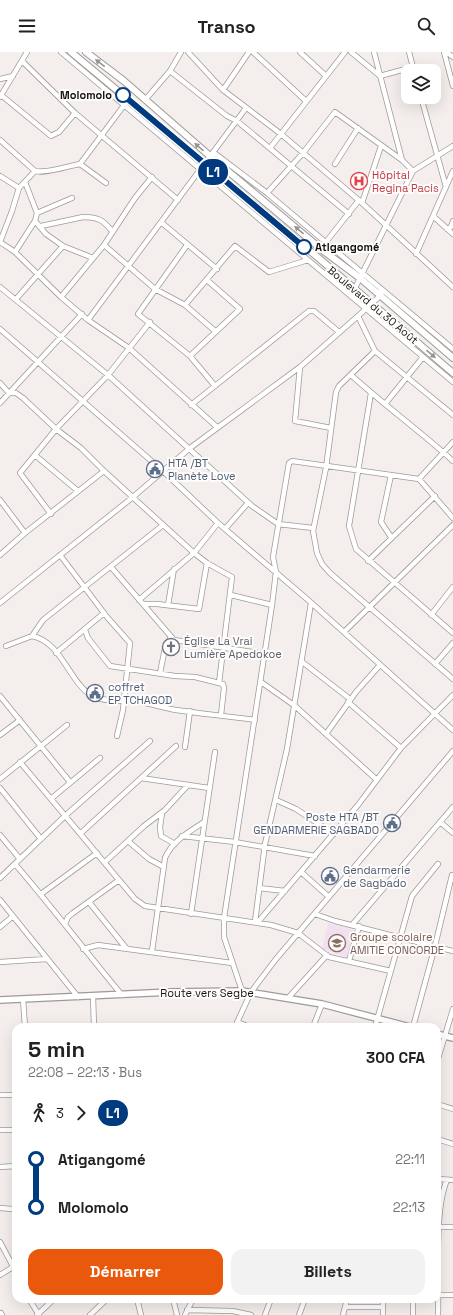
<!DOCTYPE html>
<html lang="fr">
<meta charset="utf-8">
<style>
:root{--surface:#fff;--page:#f2f2f2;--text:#222;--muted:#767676;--accent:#ea580c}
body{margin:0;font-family:"Space Grotesk",sans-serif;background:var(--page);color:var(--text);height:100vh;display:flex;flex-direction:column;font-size:15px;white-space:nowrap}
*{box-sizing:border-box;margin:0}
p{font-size:13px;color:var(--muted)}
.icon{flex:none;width:22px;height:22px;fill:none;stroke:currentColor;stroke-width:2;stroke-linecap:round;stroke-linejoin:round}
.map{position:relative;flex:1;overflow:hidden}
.panel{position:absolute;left:12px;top:971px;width:429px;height:280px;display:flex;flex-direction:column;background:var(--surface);border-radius:12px;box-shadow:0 4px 16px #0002}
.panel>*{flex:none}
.badge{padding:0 8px;border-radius:13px;font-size:14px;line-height:26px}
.controls{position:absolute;left:401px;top:12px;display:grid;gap:8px}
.controls a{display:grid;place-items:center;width:40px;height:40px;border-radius:8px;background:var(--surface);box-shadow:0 4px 16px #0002;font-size:20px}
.map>.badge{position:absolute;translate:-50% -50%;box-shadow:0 0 0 2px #fff}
.legs{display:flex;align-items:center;gap:6px;height:44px;padding:0 16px;font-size:13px}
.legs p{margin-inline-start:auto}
.overview{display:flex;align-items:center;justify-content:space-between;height:68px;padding:0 16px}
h1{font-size:22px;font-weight:600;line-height:30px}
.action{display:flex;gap:8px;margin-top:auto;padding:8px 16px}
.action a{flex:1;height:46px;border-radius:12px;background:var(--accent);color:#fff;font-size:16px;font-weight:600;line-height:46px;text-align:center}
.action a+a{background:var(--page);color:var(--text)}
ul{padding:0 16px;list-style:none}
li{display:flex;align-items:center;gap:14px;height:48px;font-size:15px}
li i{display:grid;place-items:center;width:6px;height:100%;margin:0 5px;background:currentColor}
li i::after{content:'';width:10px;height:10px;margin:-5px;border:3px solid;border-radius:50%;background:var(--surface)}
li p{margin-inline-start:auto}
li:first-child i{background:linear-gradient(#0000 50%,currentColor 0)}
li:last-child i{background:linear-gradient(currentColor 50%,#0000 0)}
header{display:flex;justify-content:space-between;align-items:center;height:52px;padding:0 16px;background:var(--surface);font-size:18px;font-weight:600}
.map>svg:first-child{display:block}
</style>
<header><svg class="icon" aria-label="menu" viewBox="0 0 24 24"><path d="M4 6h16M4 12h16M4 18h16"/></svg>Transo<svg class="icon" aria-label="search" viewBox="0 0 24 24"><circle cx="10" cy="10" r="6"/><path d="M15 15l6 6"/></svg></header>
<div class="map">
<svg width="453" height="1263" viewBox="0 0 453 1263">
<rect width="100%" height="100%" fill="#f4eeec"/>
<path fill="#f2dff0" d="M 328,871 L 354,878 L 347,905 L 322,897 Z"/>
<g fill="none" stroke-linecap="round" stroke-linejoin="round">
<g stroke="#9f9a98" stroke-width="6">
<path id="minor" d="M 61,0 L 453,330
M 188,0 L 223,38 L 281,82 L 362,151 L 453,235
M 253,0 L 306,49
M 300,0 L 326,24
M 351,0 L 380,24 L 413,15
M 374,0 L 402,108
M 409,0 L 414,19
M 444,0 L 453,34
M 446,0 L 453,5
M 22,9 L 75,61 L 178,148
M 170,19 L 227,64 L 237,69 L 349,162
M 0,27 L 13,24
M 223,38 L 249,0
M 1,43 L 51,84 L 59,80 L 75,61
M 0,45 L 27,0
M 421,45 L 446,135
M 145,48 L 170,19 L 181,0
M 0,88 L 35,119
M 270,96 L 345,0
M 213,100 L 267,141 L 303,101 L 335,60 L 402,108 L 413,119 L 453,94
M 80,112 L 106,131
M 335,112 L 358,76
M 0,124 L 19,136
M 267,141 L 453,297
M 362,151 L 381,94
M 37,161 L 72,146
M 433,164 L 453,182
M 35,169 L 46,182 L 63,194 L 93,206
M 162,171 L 217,217
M 41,174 L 83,165 C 98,165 103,168 112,179
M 447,177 L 451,175 L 453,169
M 0,190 L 15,200 L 61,245 L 88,268 L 129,296 L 217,375
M 0,190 L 12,159 L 19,136 L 35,119 C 45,122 68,114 80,112 L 125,52
M 326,190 L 359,148
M 104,193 L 155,237 L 185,253 L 215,279
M 187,193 L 138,262 L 190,304 L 215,334
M 15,200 L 35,169 L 37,161 L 25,130
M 416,202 L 453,119
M 0,235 L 108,323 L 252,454 L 278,472 L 313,476
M 354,238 L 413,119
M 61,245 L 104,193 L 135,146 L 152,125
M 16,247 L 63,194
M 185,253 L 235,194 L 269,220 L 308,208
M 358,264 L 375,299 L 453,363
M 88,268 L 246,56
M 0,277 L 163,419 L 218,471 L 307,547 L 453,678
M 375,299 L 339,334 L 336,340 L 326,416 L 313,479 L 317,501 L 322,512 L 330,521 L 453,627
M 190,304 L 240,257 L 207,228
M 300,315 L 295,369 L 331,376
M 351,323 C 384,353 420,379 453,409
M 0,331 L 9,341 L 16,341 L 23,346 L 56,377 L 81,396 L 104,419 L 194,501 L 207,511 L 232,525 L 219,631
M 371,341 L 349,474 L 356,497 L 453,581
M 0,351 L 82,262
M 385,352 L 423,305
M 191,353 L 309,259 L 314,259 L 339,280
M 36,404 L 78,439
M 391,423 L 381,470 L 391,485
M 419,427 L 453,466
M 0,448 L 25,481
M 51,462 L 20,421 L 56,377 L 108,323 L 150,270
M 225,477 L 248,451
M 0,503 L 25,481 L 104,419
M 60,503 L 107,565 L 130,591 L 123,658 L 117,684
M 368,509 L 435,444
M 111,515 L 174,588 L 265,602
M 231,543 L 272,553
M 139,548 L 194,501 L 218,471
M 0,551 L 133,445 L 190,396 L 300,315 L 358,264 L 380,244 L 381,238
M 143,552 L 157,552 L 199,557 L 207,511
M 168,553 L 174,517
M 431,563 L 453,535
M 85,578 L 88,586 L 110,614 L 175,624 L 195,625 L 223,632 L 224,636 L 221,663
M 344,580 L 453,473
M 32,584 C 62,590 68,629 92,644 C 102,650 125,648 137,650 C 150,651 163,656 176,658 C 202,662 228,664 255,668
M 6,594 L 32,584 L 43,568 L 163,473
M 56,601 L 104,561
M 301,609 L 350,647
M 435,612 L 453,591
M 160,621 L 165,596 L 171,585
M 261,630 L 295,654 L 377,728
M 0,644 L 70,730
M 348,650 L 401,696
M 326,682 L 356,640 L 380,613
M 0,683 L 20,668
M 185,695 L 190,659
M 20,710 L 119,828 L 135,847 L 145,854 L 271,873 L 298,881 L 329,905 L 391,919
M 141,726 L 209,736
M 0,727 L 67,673
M 0,736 L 41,787
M 52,746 L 100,706
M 276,748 L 296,757 L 334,782
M 162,761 L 160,775 L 161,784 L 175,792
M 440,770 L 453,781
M 81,781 L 176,694
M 0,783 L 20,807
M 182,784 L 235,790 L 315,804
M 128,789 L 149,807 L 162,814
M 105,810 L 144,774 L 165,758 L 188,733
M 15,812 C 52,855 86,900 122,943
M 301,820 L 329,845
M 0,826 L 66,763 L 150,689
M 259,836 L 285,839
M 41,842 L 97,801
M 0,848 L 78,945
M 89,850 L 126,896
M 191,862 L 215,700
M 315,862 L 335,869 L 453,899
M 255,870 L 265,792 L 287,697 L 311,551
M 258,870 L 358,753 L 401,696 L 453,643
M 65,872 L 68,865 L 73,861 L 119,828
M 352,873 L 453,755
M 0,875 L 12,865
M 83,897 L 98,893 L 232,911
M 152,899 L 165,806 C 172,789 189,780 204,770
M 349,909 L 359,874
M 0,910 L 47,907
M 242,939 L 224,885 L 224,866 L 272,553 L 276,520 L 273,505 L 289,411 L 292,409 L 419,427 L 453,390
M 93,944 L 94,975
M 289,945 L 327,903
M 23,947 L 25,975
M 237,970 L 250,975
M 235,975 L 251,940 L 276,907 L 453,699
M 313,975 L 322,952
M 375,975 L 412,844 L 438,812
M 413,975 L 435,894 L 452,823
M 437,1010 L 453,957
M 0,1043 L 16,1043
M 437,1052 L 453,1057
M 0,1078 L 16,1078
M 437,1087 L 453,1092
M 0,1115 L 16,1114
M 437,1127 L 453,1128
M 0,1156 L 12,1157
M 439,1175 L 453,1175
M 0,1190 L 16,1220
M 0,1223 L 16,1213
M 437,1243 L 453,1243
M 29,1247 L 39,1263
M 137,1247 L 141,1263
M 173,1247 L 177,1263
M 383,1247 L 383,1263
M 345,1255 L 383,1255
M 187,1258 L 233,1259 L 251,1263
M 1,1261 L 2,1263
M 37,1263 L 54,1247
M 90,1263 L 107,1247
M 185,1263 L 193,1247
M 265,1263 L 271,1247
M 299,1263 L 305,1247
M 343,1263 L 347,1247
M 413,1263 L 413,1247
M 438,1263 C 439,1229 434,1157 447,1128"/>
</g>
<g stroke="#9f9a98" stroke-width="8">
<path id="major" d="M 0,948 L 171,940 L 242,939 L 322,952 L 410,975
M 437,982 L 453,986"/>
</g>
<g stroke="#9f9a98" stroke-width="8">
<path id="highway" d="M 71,0 L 315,203 L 453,321
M 86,0 L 124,29 L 210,104 L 321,197 L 360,226 L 453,306"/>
</g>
<use href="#minor" stroke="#fff" stroke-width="4.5"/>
<use href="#major" stroke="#fff" stroke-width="5.5"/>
<use href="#highway" stroke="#fff" stroke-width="6"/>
</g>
<defs><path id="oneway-solid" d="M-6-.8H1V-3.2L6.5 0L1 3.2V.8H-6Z"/></defs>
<g fill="#969595">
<use href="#oneway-solid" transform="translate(100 11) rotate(-142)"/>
<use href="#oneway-solid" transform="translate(199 95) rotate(-139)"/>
<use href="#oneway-solid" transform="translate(299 178) rotate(-140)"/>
<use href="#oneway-solid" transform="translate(431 302) rotate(40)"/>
</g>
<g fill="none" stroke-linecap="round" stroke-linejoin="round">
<g stroke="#fff" stroke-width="9">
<path id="line-1" d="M 123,43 L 304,195"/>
</g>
<use href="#line-1" stroke="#003b80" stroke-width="6"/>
</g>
<defs>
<g id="hospital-ring" transform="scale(0.9)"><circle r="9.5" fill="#fffcfc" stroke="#e0444e" stroke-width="1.5"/><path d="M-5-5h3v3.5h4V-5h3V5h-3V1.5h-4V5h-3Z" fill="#e0444e"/></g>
<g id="civic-ring" transform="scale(0.9)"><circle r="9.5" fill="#fffcfc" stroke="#5c6f8a" stroke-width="1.5"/><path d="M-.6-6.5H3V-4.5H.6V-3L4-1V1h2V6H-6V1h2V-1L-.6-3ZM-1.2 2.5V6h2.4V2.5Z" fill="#5c6f8a"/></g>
<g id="church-ring" transform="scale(0.9)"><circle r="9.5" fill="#fffcfc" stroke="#6b7280" stroke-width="1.5"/><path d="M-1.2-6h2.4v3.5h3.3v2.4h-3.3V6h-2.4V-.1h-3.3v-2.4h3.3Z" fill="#6b7280"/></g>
<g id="school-ring" transform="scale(0.9)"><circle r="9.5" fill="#fffcfc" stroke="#8d6e63" stroke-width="1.5"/><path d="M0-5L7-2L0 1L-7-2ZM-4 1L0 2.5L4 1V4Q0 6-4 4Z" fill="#8d6e63"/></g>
</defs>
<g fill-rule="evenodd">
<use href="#hospital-ring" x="359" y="129"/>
<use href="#civic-ring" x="155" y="417"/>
<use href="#church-ring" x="171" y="595"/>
<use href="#civic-ring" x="95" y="641"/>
<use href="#civic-ring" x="392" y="771"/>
<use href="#civic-ring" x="330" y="824"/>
<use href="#school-ring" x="337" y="891"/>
</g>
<g fill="#fff" stroke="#003b80" stroke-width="2">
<circle cx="123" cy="43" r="7"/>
<circle cx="304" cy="195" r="7"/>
</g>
<g text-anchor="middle" stroke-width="4" stroke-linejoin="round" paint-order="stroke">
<g font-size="11" font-weight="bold" fill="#161413" stroke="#fffcfc" text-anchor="end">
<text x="112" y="47">Molomolo</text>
<text x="315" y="199" text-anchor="start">Atigangomé</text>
</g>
<g font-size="11" fill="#be3a42" stroke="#fffcfc" text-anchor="start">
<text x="372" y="127">Hôpital<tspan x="372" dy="13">Regina Pacis</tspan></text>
</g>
<g font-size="11" fill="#161413" stroke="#fffcfc">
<text transform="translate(373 253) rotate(40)" y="4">Boulevard du 30 Août</text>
<text x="207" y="945">Route vers Segbe</text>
</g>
<g font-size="11" fill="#4e5e75" stroke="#fffcfc" text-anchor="start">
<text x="168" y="415">HTA /BT<tspan x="168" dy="13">Planète Love</tspan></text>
<text x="108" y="639">coffret<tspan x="108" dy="13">EP TCHAGOD</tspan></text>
<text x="379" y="769" text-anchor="end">Poste HTA /BT<tspan x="379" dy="13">GENDARMERIE SAGBADO</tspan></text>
<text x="343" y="822">Gendarmerie<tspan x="343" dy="13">de Sagbado</tspan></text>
</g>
<g font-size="11" fill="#5b616d" stroke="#fffcfc" text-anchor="start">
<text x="184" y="593">Église La Vrai<tspan x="184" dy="13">Lumière Apedokoe</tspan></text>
</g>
<g font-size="11" fill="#785e54" stroke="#fffcfc" text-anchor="start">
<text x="350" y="889">Groupe scolaire<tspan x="350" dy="13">AMITIE CONCORDE</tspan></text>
</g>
</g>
</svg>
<div class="controls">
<a><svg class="icon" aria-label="layers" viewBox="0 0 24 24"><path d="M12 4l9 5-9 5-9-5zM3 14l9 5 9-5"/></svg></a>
</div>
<b class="badge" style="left:213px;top:120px;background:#003b80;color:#fff">L1</b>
<section class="panel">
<div class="overview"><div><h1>5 min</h1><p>22:08 – 22:13 · Bus</p></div><b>300 CFA</b></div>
<div class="legs"><svg class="icon" aria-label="walk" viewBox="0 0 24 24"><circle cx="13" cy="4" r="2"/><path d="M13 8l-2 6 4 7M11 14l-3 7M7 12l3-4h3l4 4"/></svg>3<svg class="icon" aria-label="forward" viewBox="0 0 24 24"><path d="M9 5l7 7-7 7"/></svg><b class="badge" style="background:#003b80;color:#fff">L1</b></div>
<ul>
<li><i style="color:#003b80"></i><b>Atigangomé</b><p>22:11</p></li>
<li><i style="color:#003b80"></i><b>Molomolo</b><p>22:13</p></li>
</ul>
<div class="action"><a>Démarrer</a><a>Billets</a></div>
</section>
</div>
